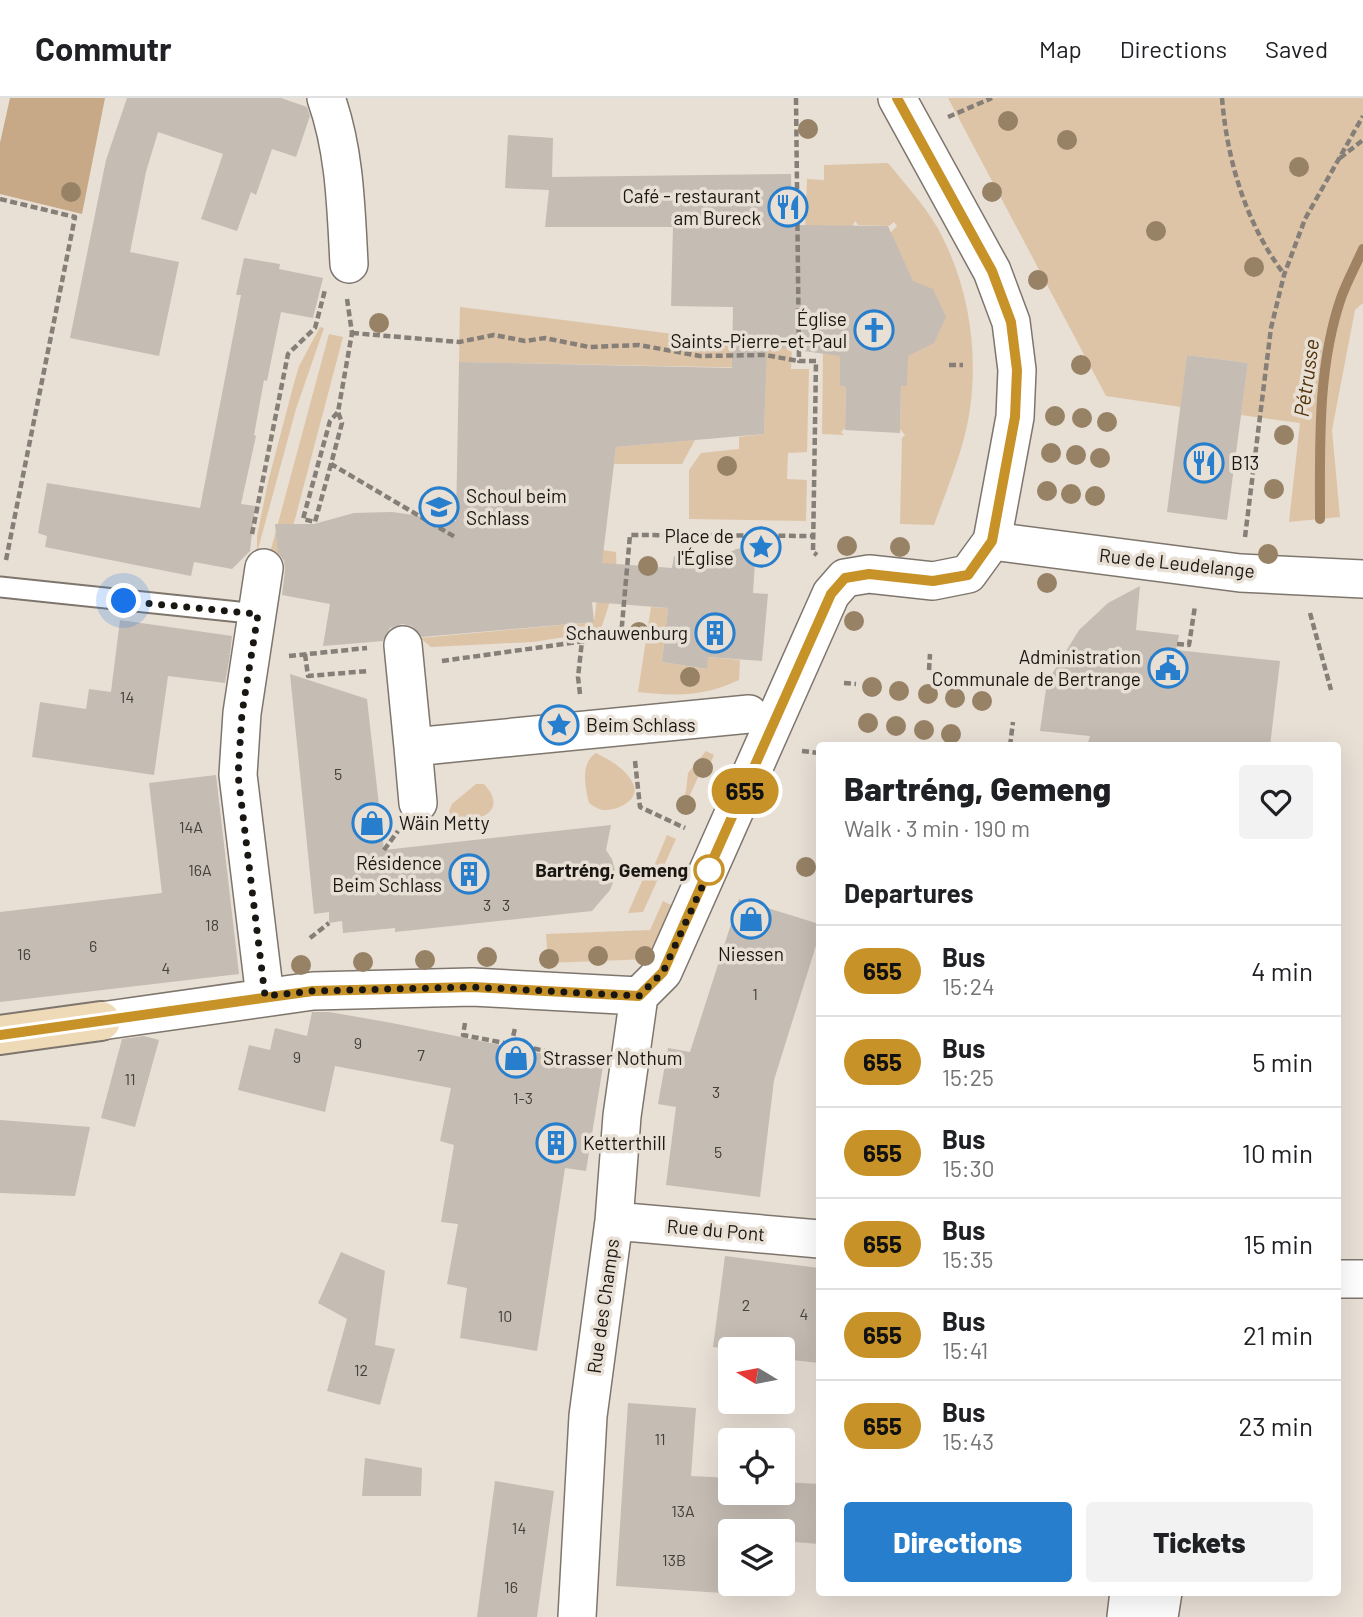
<!DOCTYPE html>
<meta charset="utf-8">
<style>
:root{--surface:#fff;--page:#f2f2f2;--text:#202124;--muted:#757577;--line:#e0e0e0;--accent:#267ecc}
body{margin:0;font-family:Barlow,sans-serif;background:var(--page);color:var(--text);height:100vh;display:flex;flex-direction:column;font-size:26px;white-space:nowrap}
*{box-sizing:border-box;margin:0}
p{font-size:23px;color:var(--muted)}
.icon{flex:none;width:38px;height:38px;fill:none;stroke:currentColor;stroke-width:2;stroke-linecap:round;stroke-linejoin:round}
.map{position:relative;flex:1;overflow:hidden}
.side{position:absolute;left:816px;top:644px;width:525px;height:854px;display:flex;flex-direction:column;background:var(--surface);border-radius:7px;box-shadow:0 7px 28px #0002}
.side>*{flex:none}
.badge{padding:0 14px;border-radius:23px;font-size:24px;line-height:46px}
.needle{width:46px;rotate:280deg}
.controls{position:absolute;left:718px;top:1239px;display:grid;gap:14px}
.controls a{display:grid;place-items:center;width:77px;height:77px;border-radius:7px;background:var(--surface);box-shadow:0 7px 28px #0002;font-size:35px}
.you{position:absolute;width:35px;height:35px;margin:-18px;border:5px solid #fff;border-radius:50%;background:#1a73e8;box-shadow:0 0 0 10px #1a73e833}
.map>.badge{position:absolute;translate:-50% -50%;box-shadow:0 0 0 4px #fff}
h2{padding:0 28px;font-size:26px;line-height:63px}
.round{display:grid;place-items:center;flex:none;width:74px;height:74px;border-radius:7px;background:var(--page)}
.summary{display:flex;align-items:center;justify-content:space-between;height:119px;padding:0 28px}
h1{font-size:33px;font-weight:800;line-height:52px}
.primary-button{display:flex;gap:14px;margin-top:auto;padding:14px 28px}
.primary-button a{flex:1;height:80px;border-radius:7px;background:var(--accent);color:#fff;font-size:28px;font-weight:800;line-height:80px;text-align:center}
.primary-button a+a{background:var(--page);color:var(--text)}
ul{padding:0;list-style:none}
li{display:flex;align-items:center;gap:21px;height:91px;padding:0 28px;border-top:2px solid var(--line)}
li div{flex:1}
li b{display:block;font-size:26px}
li em{font-style:normal}
li .badge{min-width:77px;font-weight:700;text-align:center}
header{display:flex;align-items:center;gap:42px;box-sizing:border-box;height:98px;padding:0 35px;background:var(--surface);border-bottom:2px solid var(--line)}
header strong{font-size:33px}
nav{display:flex;gap:38px;margin-inline-start:auto;font-size:24px}
.map>svg:first-child{display:block}
</style>
<header>
<strong>Commutr</strong>
<nav><a>Map</a><a>Directions</a><a>Saved</a></nav>
</header>
<div class="map">
<svg width="1363" height="1519" viewBox="0 0 1363 1519">
<rect width="100%" height="100%" fill="#e8dfd5"/>
<path fill="#dec4a7" d="M 948,0 L 1363,0 L 1363,205 L 1355,212 L 1332,332 L 1340,419 L 1289,424 L 1300,325 L 1241,317 L 1248,265 L 1187,257 L 1181,309 L 1106,298 Z
M 888,65 C 905,86 923,105 937,129 C 974,194 983,280 961,351 C 953,377 943,402 934,427 L 900,426 L 902,340 L 905,337 L 900,331 L 901,288 L 907,288 L 907,284 L 901,246 L 939,234 L 941,229 L 917,192 L 890,135 L 897,128 L 894,124 L 889,128 L 858,127 L 855,123 L 852,129 L 805,128 L 807,81 L 824,82 L 824,67 Z
M 460,209 L 792,251 L 791,271 L 809,271 L 807,354 L 788,355 L 787,381 L 807,382 L 806,423 L 689,421 L 689,372 L 701,355 L 739,351 L 739,339 L 764,336 L 766,270 L 459,264 Z
M 320,229 L 324,230 L 296,311 L 257,455 L 257,438 L 268,384 L 294,285 L 299,268 Z
M 329,236 L 343,239 L 285,459 L 270,455 Z
M 846,246 L 840,285 L 840,288 L 846,289 L 845,330 L 841,334 L 844,337 L 822,336 L 823,254 Z
M 695,342 L 682,366 L 614,366 L 616,349 Z
M 603,452 L 616,454 L 617,482 L 600,534 L 532,544 L 431,549 L 420,540 L 594,524 Z
M 651,509 L 668,510 L 662,564 L 706,571 L 708,559 L 740,562 L 739,582 C 702,599 677,598 638,594 Z
M 706,653 L 714,657 L 705,677 L 700,675 L 689,699 L 694,701 L 688,716 L 679,712 L 686,693 L 688,675 Z
M 596,655 C 610,662 628,672 634,688 C 639,703 616,713 603,712 C 598,711 593,708 589,705 C 585,689 580,665 596,655 Z
M 476,686 L 484,686 C 510,714 477,727 451,719 L 449,713 L 452,706 Z
M 667,737 L 676,741 L 643,814 L 628,815 L 646,774 L 648,775 L 652,768 L 654,768 Z
M 663,803 L 673,808 L 649,861 L 548,865 L 546,836 L 650,832 Z"/>
<path fill="#c7a987" d="M 10,0 L 105,0 L 82,116 L 0,96 L 0,45 Z"/>
<g fill="none" stroke-linecap="round" stroke-linejoin="round">
<path stroke="#a08362" stroke-width="10" d="M 1320,421 C 1320,348 1317,270 1341,200 C 1347,183 1356,167 1363,151"/>
</g>
<path fill="#c5bcb3" d="M 127,0 L 281,0 L 307,9 L 310,18 L 296,59 L 272,51 L 256,97 L 251,94 L 237,133 L 201,121 L 223,56 L 158,34 L 146,74 L 130,154 L 179,164 L 159,258 L 70,240 L 106,62 Z
M 508,37 L 553,40 L 552,79 L 791,76 L 792,127 L 888,128 L 913,183 L 933,191 L 946,219 L 934,245 L 908,258 L 907,288 L 901,288 L 900,335 L 845,332 L 846,289 L 840,288 L 840,258 L 767,248 L 764,336 L 616,349 L 602,465 L 672,470 L 674,458 L 723,458 L 736,451 L 743,450 L 753,455 L 755,464 L 753,495 L 768,496 L 762,563 L 708,559 L 707,571 L 662,564 L 668,510 L 592,504 L 594,524 L 422,539 L 412,528 L 402,526 L 390,530 L 383,543 L 323,548 L 330,506 L 282,497 L 285,472 L 284,463 L 278,454 L 275,426 L 314,426 L 354,415 L 392,414 L 456,423 L 459,264 L 732,270 L 733,209 L 671,208 L 673,129 L 545,129 L 549,92 L 505,90 Z
M 244,160 L 280,166 L 279,171 L 323,180 L 313,220 L 281,214 L 267,283 L 264,282 L 254,337 L 256,338 L 241,406 L 255,408 L 250,453 L 232,471 L 194,464 L 191,478 L 45,449 L 47,438 L 38,435 L 47,385 L 200,410 L 241,197 L 236,197 Z
M 1187,257 L 1248,265 L 1227,422 L 1167,414 Z
M 1140,488 L 1136,532 L 1179,537 L 1176,552 L 1280,563 L 1270,648 L 1087,648 L 1090,638 L 1040,633 L 1047,584 L 1079,532 L 1108,505 Z
M 120,522 L 232,538 L 230,556 L 228,556 L 230,557 L 225,585 L 168,578 L 154,677 L 32,659 L 40,604 L 86,611 L 89,591 L 111,594 Z
M 290,576 L 367,601 L 384,752 L 611,727 L 606,752 L 612,761 L 616,777 L 610,792 L 592,813 L 395,834 L 395,830 L 343,835 L 342,823 L 329,825 L 329,814 L 314,816 Z
M 216,677 L 239,876 L 0,904 L 0,814 L 162,795 L 149,685 Z
M 739,801 L 819,826 L 819,838 L 774,982 L 760,1099 L 666,1087 L 676,1009 L 658,1006 L 668,950 L 690,954 Z
M 312,914 L 329,914 L 392,925 L 603,968 L 586,1073 L 565,1070 L 537,1253 L 460,1240 L 467,1190 L 447,1186 L 458,1126 L 441,1124 L 454,1047 L 440,1043 L 451,990 L 335,968 L 325,1014 L 238,992 L 249,947 L 270,952 L 275,930 L 307,938 Z
M 144,938 L 159,942 L 135,1029 L 101,1020 L 122,941 Z
M 0,1022 L 90,1029 L 75,1098 L 0,1095 Z
M 341,1154 L 385,1173 L 375,1247 L 395,1251 L 380,1307 L 327,1293 L 347,1221 L 318,1205 Z
M 725,1158 L 819,1170 L 819,1265 L 783,1261 L 784,1251 L 730,1251 L 713,1249 Z
M 628,1305 L 696,1310 L 691,1378 L 730,1380 L 730,1395 L 782,1395 L 782,1384 L 819,1386 L 819,1446 L 782,1443 L 782,1433 L 730,1433 L 730,1486 L 739,1486 L 738,1496 L 616,1488 Z
M 365,1360 L 422,1370 L 421,1398 L 362,1398 Z
M 495,1383 L 554,1393 L 537,1519 L 477,1519 Z"/>
<g fill="none" stroke-linecap="round" stroke-linejoin="round">
<g stroke="#7e766d" stroke-width="23">
<path id="lane" d="M 0,489 L 258,516"/>
</g>
<g stroke="#7e766d" stroke-width="40">
<path id="street" d="M 326,0 C 345,53 346,110 349,166
M 992,443 L 1240,475 L 1363,481
M 264,470 L 242,615 L 238,677 L 265,899
M 403,547 L 413,649 L 749,616
M 413,649 L 418,705
M 101,923 L 313,893 L 472,889 L 639,898 L 663,874 L 831,496 L 845,480 L 869,476 L 933,483 L 968,476 L 992,443 L 1015,319 L 1017,272 L 1011,224 L 992,173 L 897,0
M 614,1123 L 819,1141
M 1337,1181 L 1363,1181
M 577,1519 L 588,1318 L 614,1123 L 622,1018 L 639,898
M 1126,1519 L 1129,1494
M 1159,1519 L 1163,1494"/>
</g>
<g stroke="#7e766d" stroke-width="42">
<path id="secondary" d="M 0,937 L 101,923"/>
</g>
<path stroke="#857f78" stroke-width="4.5" stroke-dasharray="7 3.5" stroke-linecap="butt" d="M 796,0 L 799,263 L 816,263 L 813,454 L 817,457
M 1222,0 C 1227,62 1246,126 1284,176
M 948,19 L 992,0
M 1340,60 L 1363,42
M 0,101 L 75,119 L 6,462
M 347,201 L 352,235 L 338,314 L 342,325 L 331,366 L 455,439
M 352,235 L 459,244 L 494,237 L 525,243 L 545,240 L 589,249 L 639,247 L 700,258 L 765,257 L 799,263
M 949,267 L 963,267
M 331,366 L 315,424 L 303,421 L 330,323 L 338,314
M 252,436 L 288,256 L 315,230 L 325,192
M 1245,439 L 1271,230 L 1284,177 L 1305,121 L 1363,18
M 1310,515 L 1331,592
M 1177,546 L 1189,547 L 1195,508
M 305,556 L 308,578 L 368,573
M 289,558 L 367,550
M 442,563 L 621,538 L 630,437 L 813,438
M 929,572 L 930,556
M 844,585 L 856,586
M 580,596 L 578,579 L 582,543
M 846,648 L 849,648
M 1010,648 L 1013,624
M 802,653 L 819,655
M 635,663 L 640,709 L 685,730
M 384,752 L 398,733
M 310,840 L 329,825
M 465,925 L 463,937 L 593,962
M 511,948 L 515,930"/>
<use href="#lane" stroke="#fff" stroke-width="19"/>
<use href="#street" stroke="#fff" stroke-width="37"/>
<use href="#secondary" stroke="#efdab8" stroke-width="38"/>
</g>
<g fill="#978266">
<circle cx="1008" cy="23" r="10"/>
<circle cx="808" cy="31" r="10"/>
<circle cx="1067" cy="42" r="10"/>
<circle cx="1299" cy="69" r="10"/>
<circle cx="71" cy="94" r="10"/>
<circle cx="992" cy="94" r="10"/>
<circle cx="1156" cy="133" r="10"/>
<circle cx="1254" cy="169" r="10"/>
<circle cx="1038" cy="182" r="10"/>
<circle cx="379" cy="225" r="10"/>
<circle cx="1081" cy="267" r="10"/>
<circle cx="1055" cy="318" r="10"/>
<circle cx="1082" cy="320" r="10"/>
<circle cx="1107" cy="324" r="10"/>
<circle cx="1284" cy="337" r="10"/>
<circle cx="1051" cy="355" r="10"/>
<circle cx="1076" cy="357" r="10"/>
<circle cx="1100" cy="360" r="10"/>
<circle cx="727" cy="368" r="10"/>
<circle cx="1274" cy="391" r="10"/>
<circle cx="1047" cy="393" r="10"/>
<circle cx="1071" cy="396" r="10"/>
<circle cx="1095" cy="398" r="10"/>
<circle cx="847" cy="448" r="10"/>
<circle cx="900" cy="449" r="10"/>
<circle cx="1268" cy="456" r="10"/>
<circle cx="648" cy="468" r="10"/>
<circle cx="1047" cy="485" r="10"/>
<circle cx="854" cy="523" r="10"/>
<circle cx="639" cy="534" r="10"/>
<circle cx="690" cy="579" r="10"/>
<circle cx="872" cy="589" r="10"/>
<circle cx="899" cy="593" r="10"/>
<circle cx="928" cy="596" r="10"/>
<circle cx="955" cy="600" r="10"/>
<circle cx="982" cy="603" r="10"/>
<circle cx="868" cy="625" r="10"/>
<circle cx="896" cy="628" r="10"/>
<circle cx="924" cy="632" r="10"/>
<circle cx="951" cy="636" r="10"/>
<circle cx="703" cy="670" r="10"/>
<circle cx="686" cy="707" r="10"/>
<circle cx="806" cy="769" r="10"/>
<circle cx="598" cy="858" r="10"/>
<circle cx="645" cy="858" r="10"/>
<circle cx="487" cy="859" r="10"/>
<circle cx="549" cy="861" r="10"/>
<circle cx="425" cy="862" r="10"/>
<circle cx="363" cy="864" r="10"/>
<circle cx="301" cy="867" r="10"/>
</g>
<g fill="none" stroke-linecap="round" stroke-linejoin="round">
<g stroke="#fff" stroke-width="16">
<path id="line" d="M 0,937 L 313,893 L 472,889 L 639,898 L 663,874 L 831,496 L 845,480 L 869,476 L 933,483 L 968,477 L 992,443 L 1015,319 L 1017,272 L 1011,224 L 992,173 L 897,0"/>
</g>
<use href="#line" stroke="#c79227" stroke-width="10"/>
<path stroke="#1a1713" stroke-width="7" stroke-dasharray="0 12.6" d="M 124,503 L 258,516 L 242,615 L 238,677 L 265,898 L 313,893 L 472,889 L 639,898 L 663,874 L 713,765 L 709,772"/>
</g>
<defs>
<g id="restaurant-ring" transform="scale(2.0125)"><circle r="9.5" fill="#e8dfd5" stroke="#267ecc" stroke-width="1.5"/><path d="M-5-6h1v4h1v-4h1v4h1v-4h1v5L-1.5 .5V6h-2V.5L-5-1ZM5-6V6H3V1.5H1.5Q1.5-4 5-6Z" fill="#267ecc"/></g>
<g id="church-ring" transform="scale(2.0125)"><circle r="9.5" fill="#e8dfd5" stroke="#267ecc" stroke-width="1.5"/><path d="M-1.2-6h2.4v3.5h3.3v2.4h-3.3V6h-2.4V-.1h-3.3v-2.4h3.3Z" fill="#267ecc"/></g>
<g id="school-ring" transform="scale(2.0125)"><circle r="9.5" fill="#e8dfd5" stroke="#267ecc" stroke-width="1.5"/><path d="M0-5L7-2L0 1L-7-2ZM-4 1L0 2.5L4 1V4Q0 6-4 4Z" fill="#267ecc"/></g>
<g id="sight-ring" transform="scale(2.0125)"><circle r="9.5" fill="#e8dfd5" stroke="#267ecc" stroke-width="1.5"/><path d="M0-6L1.8-2.2L6-1.7L2.9 1.2L3.7 5.4L0 3.3L-3.7 5.4L-2.9 1.2L-6-1.7L-1.8-2.2Z" fill="#267ecc"/></g>
<g id="building-ring" transform="scale(2.0125)"><circle r="9.5" fill="#e8dfd5" stroke="#267ecc" stroke-width="1.5"/><path d="M-4-6H4V6H1V3H-1V6H-4ZM-2.5-4.3h1.7v1.8h-1.7ZM.8-4.3h1.7v1.8H.8ZM-2.5-1h1.7V.8h-1.7ZM.8-1h1.7V.8H.8Z" fill="#267ecc"/></g>
<g id="civic-ring" transform="scale(2.0125)"><circle r="9.5" fill="#e8dfd5" stroke="#267ecc" stroke-width="1.5"/><path d="M-.6-6.5H3V-4.5H.6V-3L4-1V1h2V6H-6V1h2V-1L-.6-3ZM-1.2 2.5V6h2.4V2.5Z" fill="#267ecc"/></g>
<g id="shop-ring" transform="scale(2.0125)"><circle r="9.5" fill="#e8dfd5" stroke="#267ecc" stroke-width="1.5"/><path d="M-5-2.5h2.3a2.7 3.5 0 0 1 5.4 0H5L5.5 6h-11ZM-1.5-2.5h3a1.5 2.3 0 0 0-3 0Z" fill="#267ecc"/></g>
</defs>
<g fill-rule="evenodd">
<use href="#restaurant-ring" x="788" y="109"/>
<use href="#church-ring" x="874" y="232"/>
<use href="#restaurant-ring" x="1204" y="365"/>
<use href="#school-ring" x="439" y="409"/>
<use href="#sight-ring" x="761" y="449"/>
<use href="#building-ring" x="715" y="535"/>
<use href="#civic-ring" x="1168" y="570"/>
<use href="#sight-ring" x="559" y="627"/>
<use href="#shop-ring" x="372" y="725"/>
<use href="#building-ring" x="469" y="776"/>
<use href="#shop-ring" x="751" y="821"/>
<use href="#shop-ring" x="516" y="960"/>
<use href="#building-ring" x="556" y="1045"/>
</g>
<circle fill="#fff" stroke="#c79227" stroke-width="3.5" cx="709" cy="772" r="14"/>
<g text-anchor="middle" stroke-width="7" stroke-linejoin="round" paint-order="stroke">
<g font-size="16" fill="#45403b">
<text x="127" y="605">14</text>
<text x="338" y="682">5</text>
<text x="191" y="735">14A</text>
<text x="200" y="778">16A</text>
<text x="487" y="813">3</text>
<text x="506" y="813">3</text>
<text x="212" y="833">18</text>
<text x="93" y="854">6</text>
<text x="24" y="862">16</text>
<text x="166" y="876">4</text>
<text x="755" y="902">1</text>
<text x="358" y="951">9</text>
<text x="421" y="963">7</text>
<text x="297" y="965">9</text>
<text x="130" y="987">11</text>
<text x="716" y="1000">3</text>
<text x="523" y="1006">1-3</text>
<text x="718" y="1060">5</text>
<text x="746" y="1213">2</text>
<text x="804" y="1222">4</text>
<text x="505" y="1224">10</text>
<text x="361" y="1278">12</text>
<text x="660" y="1347">11</text>
<text x="683" y="1419">13A</text>
<text x="519" y="1436">14</text>
<text x="674" y="1468">13B</text>
<text x="511" y="1495">16</text>
</g>
<g font-size="19" fill="#1a1713" stroke="#e8dfd5" text-anchor="end">
<text x="761" y="105">Café - restaurant<tspan x="761" dy="22">am Bureck</tspan></text>
<text x="847" y="228">Église<tspan x="847" dy="22">Saints-Pierre-et-Paul</tspan></text>
<text x="1231" y="372" text-anchor="start">B13</text>
<text x="466" y="405" text-anchor="start">Schoul beim<tspan x="466" dy="22">Schlass</tspan></text>
<text x="734" y="445">Place de<tspan x="734" dy="22">l'Église</tspan></text>
<text x="688" y="542">Schauwenburg</text>
<text x="1141" y="566">Administration<tspan x="1141" dy="22">Communale de Bertrange</tspan></text>
<text x="586" y="634" text-anchor="start">Beim Schlass</text>
<text x="399" y="732" text-anchor="start">Wäin Metty</text>
<text x="442" y="772">Résidence<tspan x="442" dy="22">Beim Schlass</tspan></text>
<text x="751" y="863" text-anchor="middle">Niessen</text>
<text x="543" y="967" text-anchor="start">Strasser Nothum</text>
<text x="583" y="1052" text-anchor="start">Ketterthill</text>
</g>
<g font-size="19" fill="#1a1713" stroke="#e8dfd5">
<text transform="translate(1177 465) rotate(6)" y="7">Rue de Leudelange</text>
<text transform="translate(716 1132) rotate(5)" y="7">Rue du Pont</text>
<text transform="translate(603 1208) rotate(-82)" y="7">Rue des Champs</text>
</g>
<g font-size="19" font-weight="bold" fill="#1a1713" stroke="#e8dfd5" text-anchor="end">
<text x="688" y="779">Bartréng, Gemeng</text>
</g>
<g font-size="21" font-style="italic" fill="#513206" stroke="#e8dfd5">
<text transform="translate(1307 280) rotate(-82)" y="7">Pétrusse</text>
</g>
</g>
</svg>
<div class="controls">
<a><svg class="needle" viewBox="-14 -14 28 28"><path d="M0-13l5 13h-10z" fill="#e53935"/><path d="M0 13l5-13h-10z" fill="#757577"/></svg></a>
<a><svg class="icon" aria-label="locate" viewBox="0 0 24 24"><circle cx="12" cy="12" r="6"/><path d="M12 2v4M12 18v4M2 12h4M18 12h4"/></svg></a>
<a><svg class="icon" aria-label="layers" viewBox="0 0 24 24"><path d="M12 4l9 5-9 5-9-5zM3 14l9 5 9-5"/></svg></a>
</div>
<div class="you" style="left:124px;top:503px"></div>
<b class="badge" style="left:745px;top:693px;background:#c79227;color:#111">655</b>
<section class="side">
<div class="summary"><div><h1>Bartréng, Gemeng</h1><p>Walk · 3 min · 190 m</p></div><a class="round"><svg class="icon" aria-label="heart" viewBox="0 0 24 24"><path d="M12 20l-8-8c-3-5 5-10 8-4 3-6 11-1 8 4z"/></svg></a></div>
<h2>Departures</h2>
<ul>
<li><span class="badge" style="background:#c79227;color:#111">655</span><div><b>Bus</b><p>15:24</p></div><em>4 min</em></li>
<li><span class="badge" style="background:#c79227;color:#111">655</span><div><b>Bus</b><p>15:25</p></div><em>5 min</em></li>
<li><span class="badge" style="background:#c79227;color:#111">655</span><div><b>Bus</b><p>15:30</p></div><em>10 min</em></li>
<li><span class="badge" style="background:#c79227;color:#111">655</span><div><b>Bus</b><p>15:35</p></div><em>15 min</em></li>
<li><span class="badge" style="background:#c79227;color:#111">655</span><div><b>Bus</b><p>15:41</p></div><em>21 min</em></li>
<li><span class="badge" style="background:#c79227;color:#111">655</span><div><b>Bus</b><p>15:43</p></div><em>23 min</em></li>
</ul>
<div class="primary-button"><a>Directions</a><a>Tickets</a></div>
</section>
</div>
